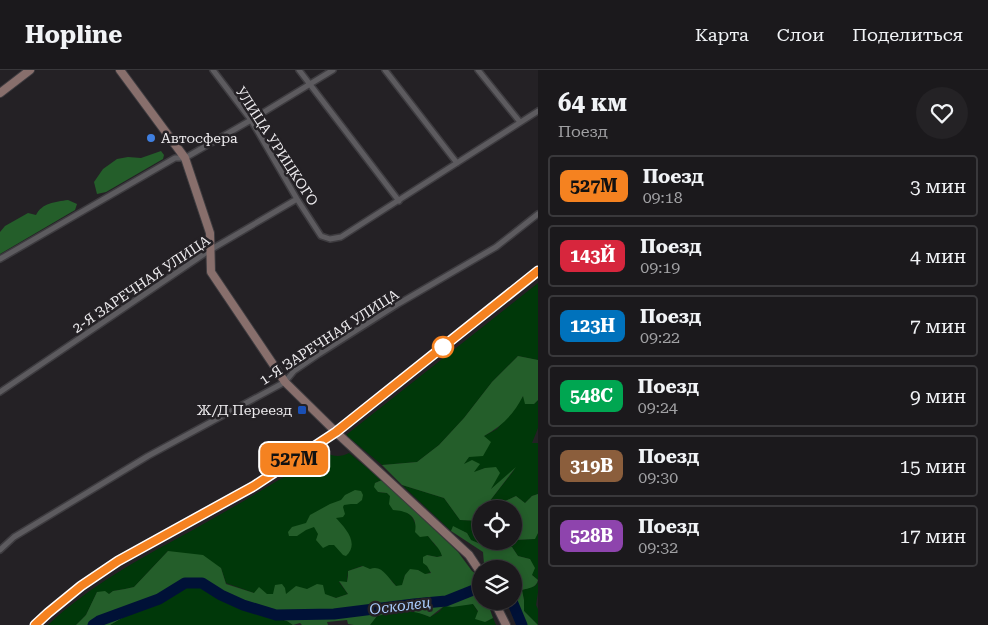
<!DOCTYPE html>
<html lang="ru">
<meta charset="utf-8">
<style>
:root{--surface:#1b191c;--page:#242225;--text:#f1f3f6;--muted:#a0a0a3;--line:#39383b}
body{margin:0;font-family:"Roboto Serif",serif;background:var(--page);color:var(--text);height:100vh;display:flex;flex-direction:column;font-size:19px;white-space:nowrap}
*{box-sizing:border-box;margin:0}
p{font-size:16px;color:var(--muted)}
.icon{flex:none;width:28px;height:28px;fill:none;stroke:currentColor;stroke-width:2;stroke-linecap:round;stroke-linejoin:round}
.map{position:relative;flex:1;overflow:hidden}
.sheet{display:flex;flex-direction:column;background:var(--surface);width:450px}
.sheet>*{flex:none}
.badge{padding:0 10px;border-radius:8px;font-size:18px;line-height:32px}
.buttons{position:absolute;left:472px;top:430px;display:grid;gap:10px}
.buttons a{display:grid;place-items:center;width:50px;height:50px;border-radius:50%;background:var(--surface);box-shadow:0 2px 8px #0003,0 0 0 1px var(--line);font-size:25px}
.map>.badge{position:absolute;translate:-50% -50%;box-shadow:0 0 0 2px #fff}
.round{display:grid;place-items:center;flex:none;width:52px;height:52px;border-radius:26px;background:var(--page)}
.headline{display:flex;align-items:center;justify-content:space-between;height:85px;padding:0 20px}
h1{font-size:24px;font-weight:700;line-height:38px}
ul{padding:0;list-style:none}
li{display:flex;align-items:center;gap:15px;height:62px;margin:0 10px 8px;padding:0 10px;border:2px solid var(--line);border-radius:5px}
li div{flex:1}
li b{display:block;font-size:19px}
li em{font-style:normal}
li .badge{min-width:55px;font-weight:700;text-align:center}
header{display:flex;align-items:center;gap:30px;box-sizing:border-box;height:70px;padding:0 25px;background:var(--surface);border-bottom:1px solid var(--line)}
header strong{font-size:24px}
nav{display:flex;gap:28px;margin-inline-start:auto;font-size:18px}
main{display:flex;flex:1;min-height:0}
.map>svg:first-child{display:block}
</style>
<header>
<strong>Hopline</strong>
<nav><a>Карта</a><a>Слои</a><a>Поделиться</a></nav>
</header>
<main>
<div class="map">
<svg width="538" height="555" viewBox="0 0 538 555">
<rect width="100%" height="100%" fill="#242125"/>
<path fill="#003809" d="M 538,213 L 538,290 L 518,286 L 492,312 L 464,348 L 439,375 L 417,392 L 382,395 L 346,365 Z
M 524,325 L 534,334 L 538,330 L 538,358 L 532,373 L 538,373 L 538,424 L 532,426 L 525,433 L 516,426 L 494,436 L 489,432 L 515,399 L 490,420 L 485,398 L 473,403 L 479,394 L 463,395 L 484,366 L 497,359 Z
M 325,382 C 333,387 341,387 349,383 L 382,410 L 375,413 L 378,422 L 387,423 L 412,447 L 416,455 L 428,466 L 435,475 L 440,479 L 442,486 L 437,487 L 427,485 L 427,496 L 431,502 L 425,505 L 418,500 L 405,505 L 402,516 L 396,516 L 391,510 L 362,496 L 348,501 L 347,512 L 339,512 L 348,524 L 336,528 L 307,519 L 286,525 L 273,524 L 267,524 L 254,523 L 226,513 L 221,498 L 168,481 L 134,517 L 125,519 L 113,521 L 109,524 L 97,522 L 86,545 L 76,555 L 48,555 C 89,516 141,488 191,461 C 236,436 281,409 325,382 Z
M 402,415 L 444,428 L 460,450 L 481,451 L 481,471 L 514,471 L 514,470 L 534,469 L 538,463 L 538,510 L 532,505 L 530,489 L 518,486 L 512,477 L 490,478 L 471,470 L 467,463 L 453,457 L 451,461 Z
M 538,512 L 538,522 L 536,535 L 538,539 L 538,555 L 524,541 L 524,530 L 522,520 L 535,516 Z
M 187,515 L 202,516 L 221,527 L 243,538 L 287,551 L 293,555 L 110,555 L 128,544 L 160,531 Z
M 473,534 L 485,552 L 493,548 L 496,555 L 369,555 L 377,546 L 404,540 L 417,542 L 430,547 L 439,542 L 444,536 Z"/>
<path fill="#245e2a" d="M 161,81 L 164,85 L 163,89 L 106,122 L 97,124 L 94,112 L 103,99 L 117,89 L 128,87 L 141,88 Z
M 68,130 L 77,134 L 75,140 L 0,184 L 0,162 L 5,156 L 28,143 L 36,145 C 42,133 55,132 68,130 Z
M 518,286 L 538,290 L 538,330 L 534,334 L 525,334 L 523,326 C 514,344 502,356 484,366 L 491,372 L 483,386 L 469,387 L 464,394 L 472,390 L 480,394 L 474,402 L 485,398 L 496,397 L 500,403 L 491,419 L 516,397 L 489,432 L 494,436 L 516,426 L 525,433 L 532,426 L 538,424 L 538,463 L 535,469 L 514,470 L 514,439 L 481,439 L 481,451 L 460,450 L 444,428 L 402,415 L 382,395 L 417,392 L 439,375 L 464,348 L 492,312 Z
M 382,410 L 458,482 L 472,501 L 476,504 L 481,516 L 481,531 L 487,531 L 493,548 L 485,552 L 475,549 L 478,541 L 473,534 L 452,537 L 444,536 L 430,547 C 408,538 400,541 377,546 L 370,555 L 354,555 L 348,554 L 347,550 L 327,552 L 328,555 L 302,555 L 300,553 L 293,555 L 287,551 L 243,538 L 221,527 L 202,516 L 187,515 L 160,531 L 129,544 L 110,555 L 76,555 L 86,545 L 97,522 L 105,521 L 109,524 L 113,521 L 125,519 L 134,517 L 168,481 L 203,485 L 221,498 L 226,514 L 254,523 L 259,517 L 267,524 L 273,524 L 275,515 L 282,514 L 285,518 L 286,524 L 296,516 L 307,519 L 317,514 L 323,515 L 325,524 L 336,528 L 348,524 L 339,511 L 347,512 L 348,506 L 348,501 L 363,496 L 370,499 C 382,494 388,508 396,516 L 402,515 L 405,505 L 410,499 L 418,500 L 425,504 L 431,503 L 427,496 L 423,493 L 423,487 L 427,485 L 437,487 L 442,486 C 440,478 433,473 428,466 L 420,467 L 415,462 C 418,446 408,441 393,440 L 389,434 L 390,426 L 387,423 L 378,422 L 374,417 L 375,413 Z
M 355,420 L 361,421 L 363,425 L 362,430 L 357,434 L 351,434 L 344,435 L 343,437 L 345,444 L 343,447 L 336,448 C 345,458 360,473 346,486 L 343,485 L 334,475 L 329,475 L 323,478 L 316,470 L 318,464 L 314,457 L 306,460 L 297,466 L 289,466 L 288,462 L 292,457 L 306,453 L 310,445 L 330,434 L 341,430 L 345,425 Z
M 453,456 L 467,463 L 471,470 L 490,478 L 512,477 L 518,486 L 530,489 L 535,498 L 532,505 L 538,510 C 536,518 529,518 522,520 L 524,530 L 524,541 L 538,555 L 525,555 L 515,529 L 514,499 L 486,499 L 484,494 L 483,482 L 451,461 Z"/>
<g fill="none" stroke-linecap="round" stroke-linejoin="round">
<path stroke="#001137" stroke-width="11" d="M 512,531 L 522,555
M 93,555 L 99,551 L 159,529 L 185,513 L 202,513 L 221,525 L 243,535 L 276,545 L 334,544 L 414,534 L 446,531 L 481,517"/>
<g stroke="#3e3c40" stroke-width="8">
<path id="minor" d="M 213,0 L 251,50 L 297,129 L 321,166 L 330,169 L 341,167 L 538,41
M 299,0 L 399,131
M 385,0 L 457,93
M 478,0 L 520,52
M 0,189 L 175,88 L 185,88 L 251,50 L 333,0
M 0,322 L 210,180 L 297,129
M 0,480 L 14,467 L 148,386 L 285,312 L 294,301 L 319,284 L 398,234 L 496,177 L 538,144"/>
</g>
<g stroke="#3e3c40" stroke-width="10">
<path id="secondary" d="M 120,0 L 185,88 L 210,163 L 211,202 L 285,312 L 339,365 L 469,485 L 481,503
M 0,23 L 30,0
M 494,531 L 506,555"/>
</g>
<use href="#minor" stroke="#5d5b5f" stroke-width="5"/>
<use href="#secondary" stroke="#886f6c" stroke-width="8"/>
<path stroke="#c3c1c4" stroke-width="2" stroke-dasharray="10 5" stroke-linecap="butt" d="M 35,555 L 48,543 L 81,516 L 119,491 L 254,416 L 336,362 L 538,201"/>
</g>
<g fill="none" stroke-linecap="round" stroke-linejoin="round">
<g stroke="#fff" stroke-width="11">
<path id="line" d="M 35,555 L 48,543 L 81,516 L 118,491 L 254,416 L 336,362 L 538,201"/>
</g>
<use href="#line" stroke="#f58220" stroke-width="8"/>
</g>
<circle fill="#3f7fe0" stroke="#242125" stroke-width="2" cx="151" cy="68" r="5"/>
<circle fill="#fff" stroke="#f58220" stroke-width="2.5" cx="443" cy="277" r="10"/>
<rect fill="#1a4fb4" stroke="#242125" stroke-width="2" x="297" y="335" width="10" height="10" rx="2.5"/>
<g text-anchor="middle" stroke-width="5" stroke-linejoin="round" paint-order="stroke">
<g font-size="14" fill="#eeecef" stroke="#242125" text-anchor="start">
<text x="161" y="73">Автосфера</text>
<text x="292" y="345" text-anchor="end">Ж/Д Переезд</text>
</g>
<g font-size="14" fill="#eeecef" stroke="#242125">
<text transform="translate(277 76) rotate(57)" y="5">УЛИЦА УРИЦКОГО</text>
<text transform="translate(141 214) rotate(-34)" y="5">2-Я ЗАРЕЧНАЯ УЛИЦА</text>
<text transform="translate(329 267) rotate(-33)" y="5">1-Я ЗАРЕЧНАЯ УЛИЦА</text>
</g>
<g font-size="15" font-style="italic" fill="#a9ccfd" stroke="#242125">
<text transform="translate(400 536) rotate(-7)" y="5">Осколец</text>
</g>
</g>
</svg>
<div class="buttons">
<a><svg class="icon" aria-label="locate" viewBox="0 0 24 24"><circle cx="12" cy="12" r="6"/><path d="M12 2v4M12 18v4M2 12h4M18 12h4"/></svg></a>
<a><svg class="icon" aria-label="layers" viewBox="0 0 24 24"><path d="M12 4l9 5-9 5-9-5zM3 14l9 5 9-5"/></svg></a>
</div>
<b class="badge" style="left:294px;top:389px;background:#f58220;color:#111">527М</b>
</div>
<section class="sheet">
<div class="headline"><div><h1>64 км</h1><p>Поезд</p></div><a class="round"><svg class="icon" aria-label="heart" viewBox="0 0 24 24"><path d="M12 20l-8-8c-3-5 5-10 8-4 3-6 11-1 8 4z"/></svg></a></div>
<ul>
<li><span class="badge" style="background:#f58220;color:#111">527М</span><div><b>Поезд</b><p>09:18</p></div><em>3 мин</em></li>
<li><span class="badge" style="background:#d7263d;color:#fff">143Й</span><div><b>Поезд</b><p>09:19</p></div><em>4 мин</em></li>
<li><span class="badge" style="background:#0072bc;color:#fff">123Н</span><div><b>Поезд</b><p>09:22</p></div><em>7 мин</em></li>
<li><span class="badge" style="background:#00a651;color:#fff">548С</span><div><b>Поезд</b><p>09:24</p></div><em>9 мин</em></li>
<li><span class="badge" style="background:#8b5e3c;color:#fff">319В</span><div><b>Поезд</b><p>09:30</p></div><em>15 мин</em></li>
<li><span class="badge" style="background:#8e44ad;color:#fff">528В</span><div><b>Поезд</b><p>09:32</p></div><em>17 мин</em></li>
</ul>
</section>
</main>
